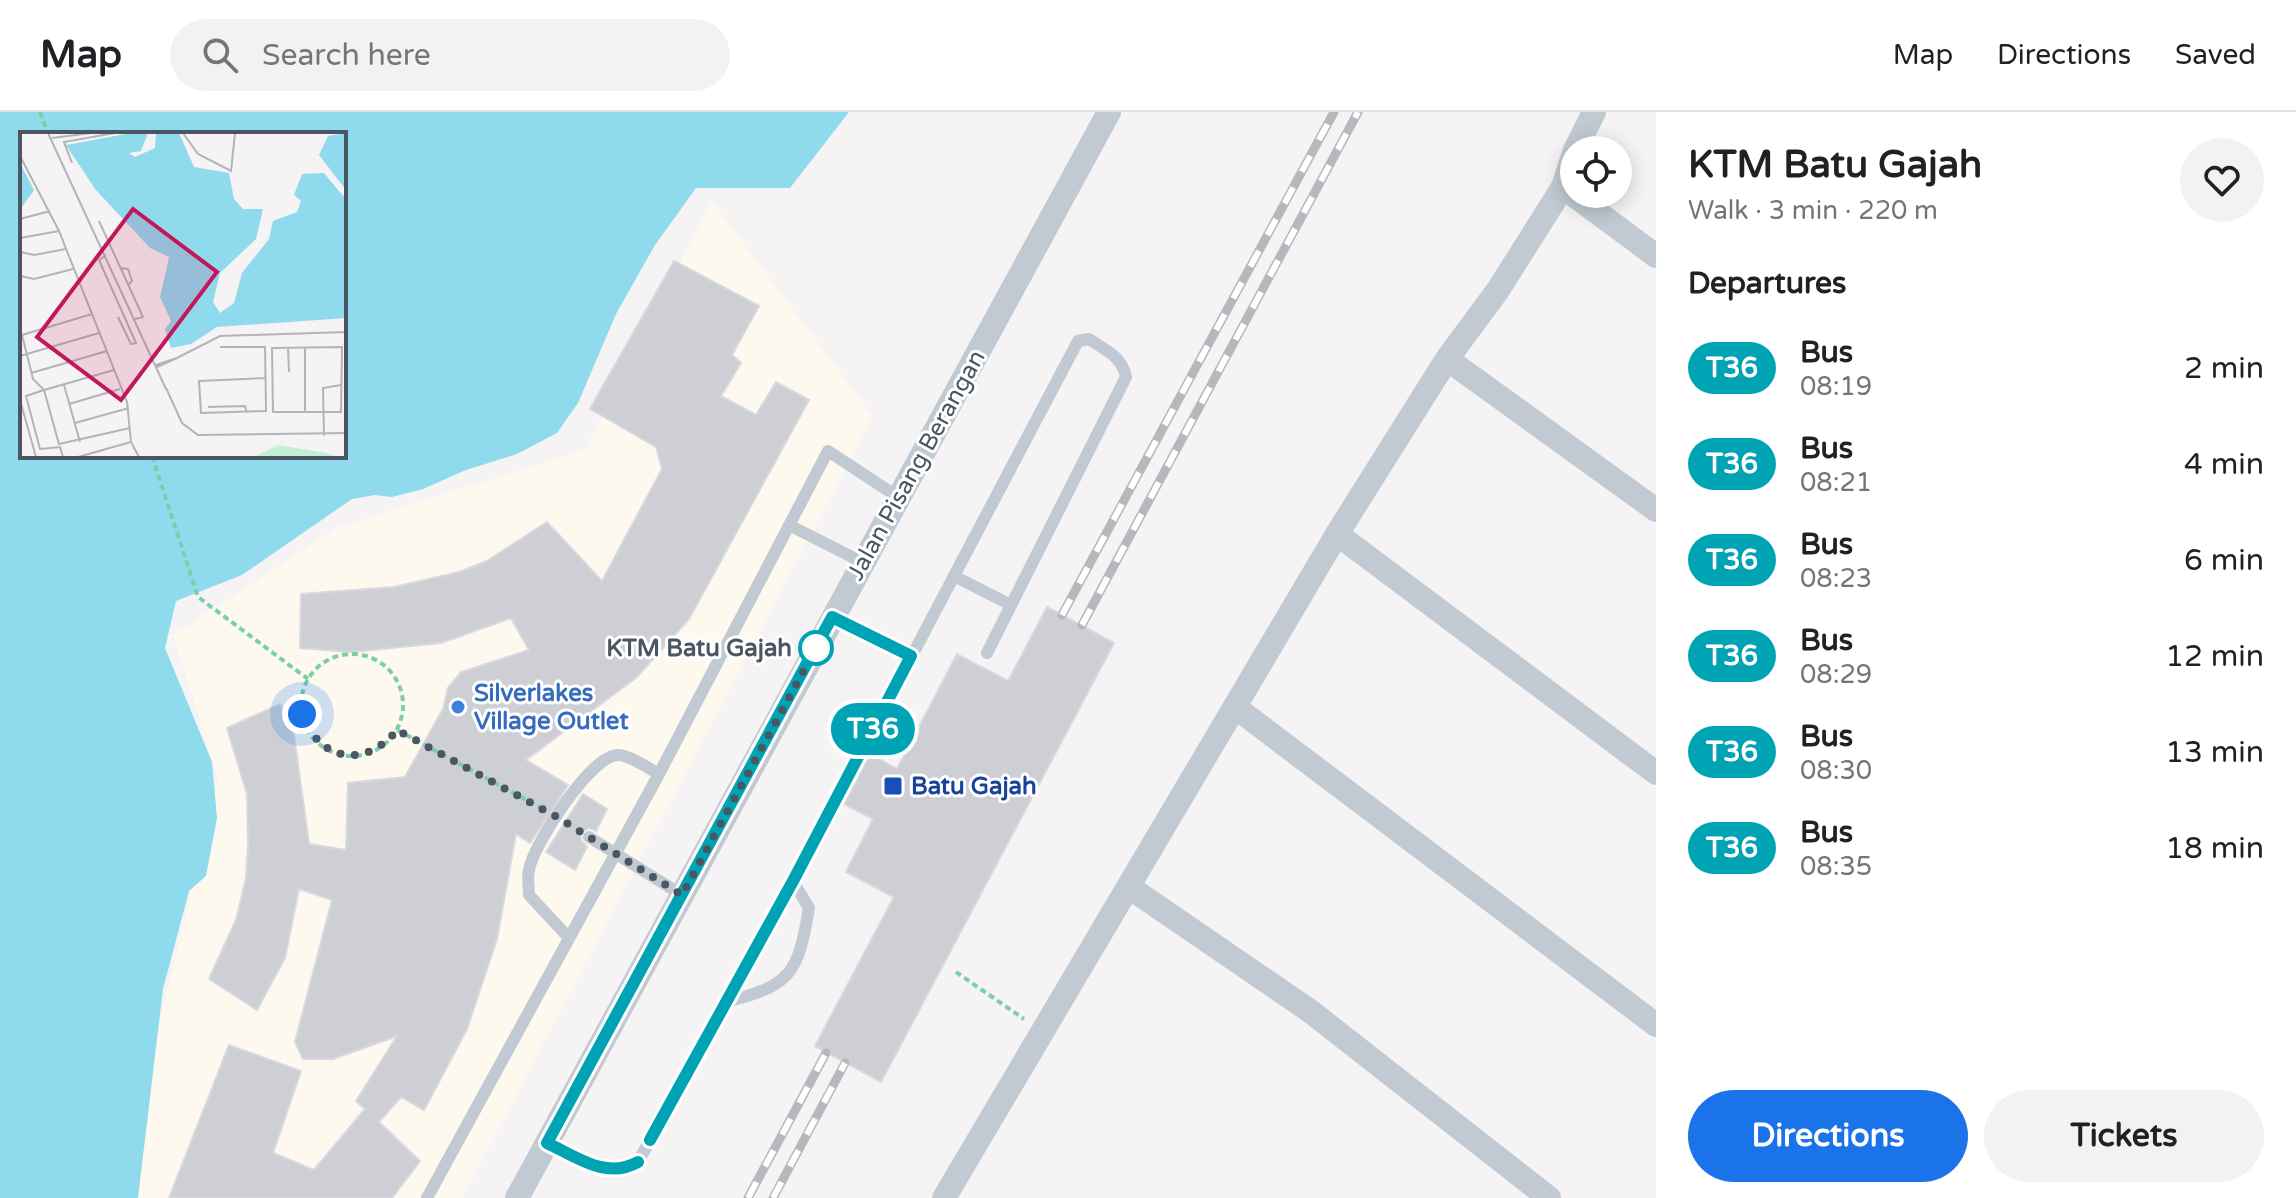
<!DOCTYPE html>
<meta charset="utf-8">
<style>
:root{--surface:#fff;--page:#f2f2f2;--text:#202124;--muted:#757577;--line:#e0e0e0;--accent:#1a73e8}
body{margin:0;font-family:"Varela Round",sans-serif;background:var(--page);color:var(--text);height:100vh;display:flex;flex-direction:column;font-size:30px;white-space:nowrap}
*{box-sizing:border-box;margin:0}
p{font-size:26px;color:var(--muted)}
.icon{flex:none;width:44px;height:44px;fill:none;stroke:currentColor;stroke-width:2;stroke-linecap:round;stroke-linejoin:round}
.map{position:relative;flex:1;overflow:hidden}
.sheet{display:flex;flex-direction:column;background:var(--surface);width:640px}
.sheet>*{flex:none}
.badge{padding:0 16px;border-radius:26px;font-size:28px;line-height:52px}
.controls{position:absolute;left:1560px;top:24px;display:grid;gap:16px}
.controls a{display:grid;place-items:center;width:72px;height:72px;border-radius:50%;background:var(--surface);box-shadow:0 4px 20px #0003;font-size:40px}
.you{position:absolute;width:40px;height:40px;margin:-20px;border:6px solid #fff;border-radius:50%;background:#1a73e8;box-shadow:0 0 0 12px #1a73e833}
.map>.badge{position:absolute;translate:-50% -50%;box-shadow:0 0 0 4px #fff}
h2{padding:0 32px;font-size:30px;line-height:72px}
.round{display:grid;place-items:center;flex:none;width:84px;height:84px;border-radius:42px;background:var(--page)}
.head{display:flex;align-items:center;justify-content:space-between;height:136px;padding:0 32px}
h1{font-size:38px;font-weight:800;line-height:60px}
.action{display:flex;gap:16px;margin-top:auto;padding:16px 32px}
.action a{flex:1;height:92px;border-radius:48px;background:var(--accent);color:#fff;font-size:32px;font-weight:800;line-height:92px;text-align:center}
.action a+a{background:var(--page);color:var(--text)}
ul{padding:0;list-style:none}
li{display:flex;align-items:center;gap:24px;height:96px;padding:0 32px}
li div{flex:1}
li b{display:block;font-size:30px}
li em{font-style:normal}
li .badge{min-width:88px;font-weight:700;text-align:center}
header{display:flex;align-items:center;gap:48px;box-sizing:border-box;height:112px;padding:0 40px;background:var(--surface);border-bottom:2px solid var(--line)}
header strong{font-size:38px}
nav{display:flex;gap:44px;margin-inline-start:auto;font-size:28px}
.search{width:560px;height:72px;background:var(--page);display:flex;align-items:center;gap:20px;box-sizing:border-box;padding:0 28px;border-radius:44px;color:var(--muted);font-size:30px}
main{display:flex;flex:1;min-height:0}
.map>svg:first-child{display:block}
</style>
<header>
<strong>Map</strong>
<div class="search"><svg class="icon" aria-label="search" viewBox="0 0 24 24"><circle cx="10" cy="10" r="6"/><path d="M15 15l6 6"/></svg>Search here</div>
<nav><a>Map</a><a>Directions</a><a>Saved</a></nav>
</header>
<main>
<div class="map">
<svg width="1656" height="1086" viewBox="0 0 1656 1086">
<rect width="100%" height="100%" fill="#f5f3f3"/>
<path fill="#fdf9ef" d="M 712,89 L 873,304 L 462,1086 L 132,1086 L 140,992 L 218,667 L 173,523 L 338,415 L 585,338 Z"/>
<path fill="#90daee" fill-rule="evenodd" d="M 0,0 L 849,0 L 790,76 L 696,76 L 655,133 L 616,202 L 578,291 L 557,321 L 517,342 L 466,358 L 423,377 L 392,385 L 375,383 L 352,387 L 242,463 L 176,489 L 165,536 L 212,650 L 217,706 L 206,764 L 189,779 L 163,877 L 138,1086 L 0,1086 ZM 22,22 L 344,22 L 344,344 L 22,344 Z"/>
<path fill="#cdcfd5" stroke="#d7d9de" stroke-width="2" d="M 674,149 L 759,194 L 732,243 L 741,251 L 721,284 L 756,303 L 776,270 L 809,288 L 689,507 L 637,565 L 526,648 L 568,673 L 530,731 L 516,722 L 497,827 L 467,917 L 424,998 L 401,985 L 379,1010 L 420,1049 L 392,1086 L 169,1086 L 229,933 L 301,959 L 273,1041 L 314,1058 L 365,997 L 356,989 L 397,924 L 333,947 L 303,947 L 295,930 L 332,788 L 299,777 L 285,846 L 257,898 L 209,867 L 236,808 L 246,766 L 248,732 L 247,682 L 227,616 L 280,592 L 294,623 L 309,732 L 346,738 L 348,671 L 405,665 L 443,597 L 448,576 L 461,560 L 529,538 L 511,506 L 441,531 L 352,540 L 300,536 L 301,482 L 394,475 L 459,460 L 487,449 L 547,410 L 602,469 L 662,357 L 656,335 L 590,297 Z
M 1047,495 L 1114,531 L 881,970 L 815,934 L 894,785 L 846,760 L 873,707 L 844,692 L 870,642 L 897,657 L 957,542 L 1008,569 Z
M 583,682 L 607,697 L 596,719 L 589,716 L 581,721 L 581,728 L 587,735 L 575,758 L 546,740 Z"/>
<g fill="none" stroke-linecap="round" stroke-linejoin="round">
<path stroke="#7ad0a6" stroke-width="4" stroke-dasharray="6 4" stroke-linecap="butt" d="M 40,0 L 48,22
M 152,344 L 198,485 L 308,567
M301 593a51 51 0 1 1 102 0a51 51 0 1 1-102 0Z
M 397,618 L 543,697
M 956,860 L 1024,907"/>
<path stroke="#c1cad2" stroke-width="12" d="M 789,413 L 862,450
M 954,464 L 1011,493
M 832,505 L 911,544
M 589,725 L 682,783
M 569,826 L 529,783 C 529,775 527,765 529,758 C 533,733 592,641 619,643 C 631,644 648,656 659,662
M 725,890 C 791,874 798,862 809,796 L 793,769
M 547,1031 C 577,1045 606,1068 638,1050 L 793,769 L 1078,229 L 1089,227 C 1105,238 1122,244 1126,265 L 987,541
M 427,1086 L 659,662 L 828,339 L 898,385"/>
<path stroke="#c1cad2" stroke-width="24" d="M 1575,38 L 1594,0
M 1563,75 L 1656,144
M 1447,247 L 1656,398
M 1337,422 L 1656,661
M 1235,595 L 1656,913
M 1129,775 L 1310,899 L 1549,1086
M 517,1086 L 1109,0
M 944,1086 L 1337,422 L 1447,247 L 1498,178 L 1563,75 L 1574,41"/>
<g stroke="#b5b8bd" stroke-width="9">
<path id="rail" d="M 1062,503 L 1334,0
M 1082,513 L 1358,0
M 748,1086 L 826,941
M 773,1086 L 845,951"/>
</g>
<use href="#rail" stroke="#fff" stroke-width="6" stroke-dasharray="18" stroke-linecap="butt"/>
</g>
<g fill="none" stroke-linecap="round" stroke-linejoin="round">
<g stroke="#fff" stroke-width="18">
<path id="line" d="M 638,1050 C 606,1068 577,1045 547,1031 L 832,505 L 911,544 L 793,769 L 650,1028"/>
</g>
<use href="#line" stroke="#00a3b4" stroke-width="12"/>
<path stroke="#4a5661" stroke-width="8" stroke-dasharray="0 14.4" d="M 302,602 C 320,650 365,657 397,618 L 557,705 L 682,783 L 816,536"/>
</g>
<circle fill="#fff" stroke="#00a3b4" stroke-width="4" cx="816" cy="536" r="16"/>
<circle fill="#3f7fe0" stroke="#fff" stroke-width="3" cx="458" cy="595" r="8"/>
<rect fill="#1a4fb4" stroke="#fff" stroke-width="3" x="883" y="664" width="20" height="20" rx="4"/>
<g text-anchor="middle" stroke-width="6" stroke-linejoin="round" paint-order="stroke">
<g font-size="24" fill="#4a5661" stroke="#fff">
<text transform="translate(916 353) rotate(-61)" y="8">Jalan Pisang Berangan</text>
</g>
<g font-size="24" font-weight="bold" fill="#4a5661" stroke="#fff" text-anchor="end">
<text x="792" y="544">KTM Batu Gajah</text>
</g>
<g font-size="24" font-weight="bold" fill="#366cbe" stroke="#fff" text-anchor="start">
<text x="474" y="589">Silverlakes<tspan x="474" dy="28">Village Outlet</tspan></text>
</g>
<g font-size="24" font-weight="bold" fill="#164399" stroke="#fff" text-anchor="start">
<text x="911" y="682">Batu Gajah</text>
</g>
</g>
<g transform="translate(20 20)">
<rect width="326" height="326" fill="#f5f3f3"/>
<path d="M 258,313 L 306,321 L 319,325 L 234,325 Z" fill="#c3f1d5"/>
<path d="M 111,1 L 128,1 L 121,19 L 109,21 L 115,25 L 135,16 L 136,1 L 159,1 L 174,35 L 209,41 L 214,67 L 223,77 L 243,77 L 236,107 L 200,141 L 193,170 L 200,181 L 214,171 L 222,141 L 249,107 L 253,89 L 277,80 L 281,69 L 274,63 L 282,42 L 304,41 L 323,64 L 326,60 L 326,186 L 197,195 L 171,212 L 151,216 L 145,197 L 151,189 L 140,165 L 149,125 L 130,116 L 75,57 L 46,13 ZM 326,1 L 326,58 L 299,23 L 308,4 ZM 0,31 L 14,58 L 0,78 Z" fill="#90daee"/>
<path fill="none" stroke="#b1b4b9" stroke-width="2" d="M 28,1 L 146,257M 163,1 L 178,22 L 211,39 L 215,1M 32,6 L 71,1M 0,24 L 39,99 L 107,270 L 111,310 L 119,325M 52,31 L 44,10 L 95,1M 0,87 L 30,79M 79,89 L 123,185 L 115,187M 0,106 L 39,99M 0,120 L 14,123 L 46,117M 86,123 L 79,128 L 116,211 L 111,212 L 98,185M 100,136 L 108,137 L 112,149 L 108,153M 0,144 L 14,147 L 53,137M 200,215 L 245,215 L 246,277 L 246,279 L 181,281 L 179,249 L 245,246M 285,215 L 285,281M 322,215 L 321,280 L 253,280 L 252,216 ZM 268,216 L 269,240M 0,224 L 79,201M 157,226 L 200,204 L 326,200M 136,233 L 157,226 L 137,235M 94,238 L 24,258 L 39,312 L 110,296M 11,241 L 87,219M 44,253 L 60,310M 146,256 L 162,291 L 178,303 L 326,301M 24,258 L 13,247 L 2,203 L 72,182M 24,258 L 6,264 L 20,317 L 40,315 L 43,325M 0,268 L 16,325M 49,272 L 100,257M 188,275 L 225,274 L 227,281M 55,291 L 109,276M 304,304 L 303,256 L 321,253M 58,325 L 111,310"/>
<path fill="#c2185b" fill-opacity="0.15" stroke="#c2185b" stroke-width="4" d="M 113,77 L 197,140 L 101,268 L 17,205 Z"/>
<rect width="326" height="326" fill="none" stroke="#4a5661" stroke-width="4"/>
</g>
</svg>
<div class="controls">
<a><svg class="icon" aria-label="locate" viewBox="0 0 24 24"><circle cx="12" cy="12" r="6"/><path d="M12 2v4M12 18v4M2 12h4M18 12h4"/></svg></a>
</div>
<div class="you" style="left:302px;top:602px"></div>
<b class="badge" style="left:873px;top:617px;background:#00a3b4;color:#fff">T36</b>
</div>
<section class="sheet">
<div class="head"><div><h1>KTM Batu Gajah</h1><p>Walk · 3 min · 220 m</p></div><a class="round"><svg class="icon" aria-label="heart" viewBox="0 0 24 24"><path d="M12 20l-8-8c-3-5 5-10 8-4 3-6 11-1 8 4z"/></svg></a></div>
<h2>Departures</h2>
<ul>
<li><span class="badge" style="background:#00a3b4;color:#fff">T36</span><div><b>Bus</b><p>08:19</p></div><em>2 min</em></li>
<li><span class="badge" style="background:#00a3b4;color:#fff">T36</span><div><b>Bus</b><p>08:21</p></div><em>4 min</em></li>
<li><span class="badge" style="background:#00a3b4;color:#fff">T36</span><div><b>Bus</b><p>08:23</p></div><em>6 min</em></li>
<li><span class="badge" style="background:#00a3b4;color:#fff">T36</span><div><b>Bus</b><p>08:29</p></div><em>12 min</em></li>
<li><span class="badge" style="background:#00a3b4;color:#fff">T36</span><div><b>Bus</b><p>08:30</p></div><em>13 min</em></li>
<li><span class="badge" style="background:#00a3b4;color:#fff">T36</span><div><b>Bus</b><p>08:35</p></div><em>18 min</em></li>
</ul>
<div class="action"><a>Directions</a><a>Tickets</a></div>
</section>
</main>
